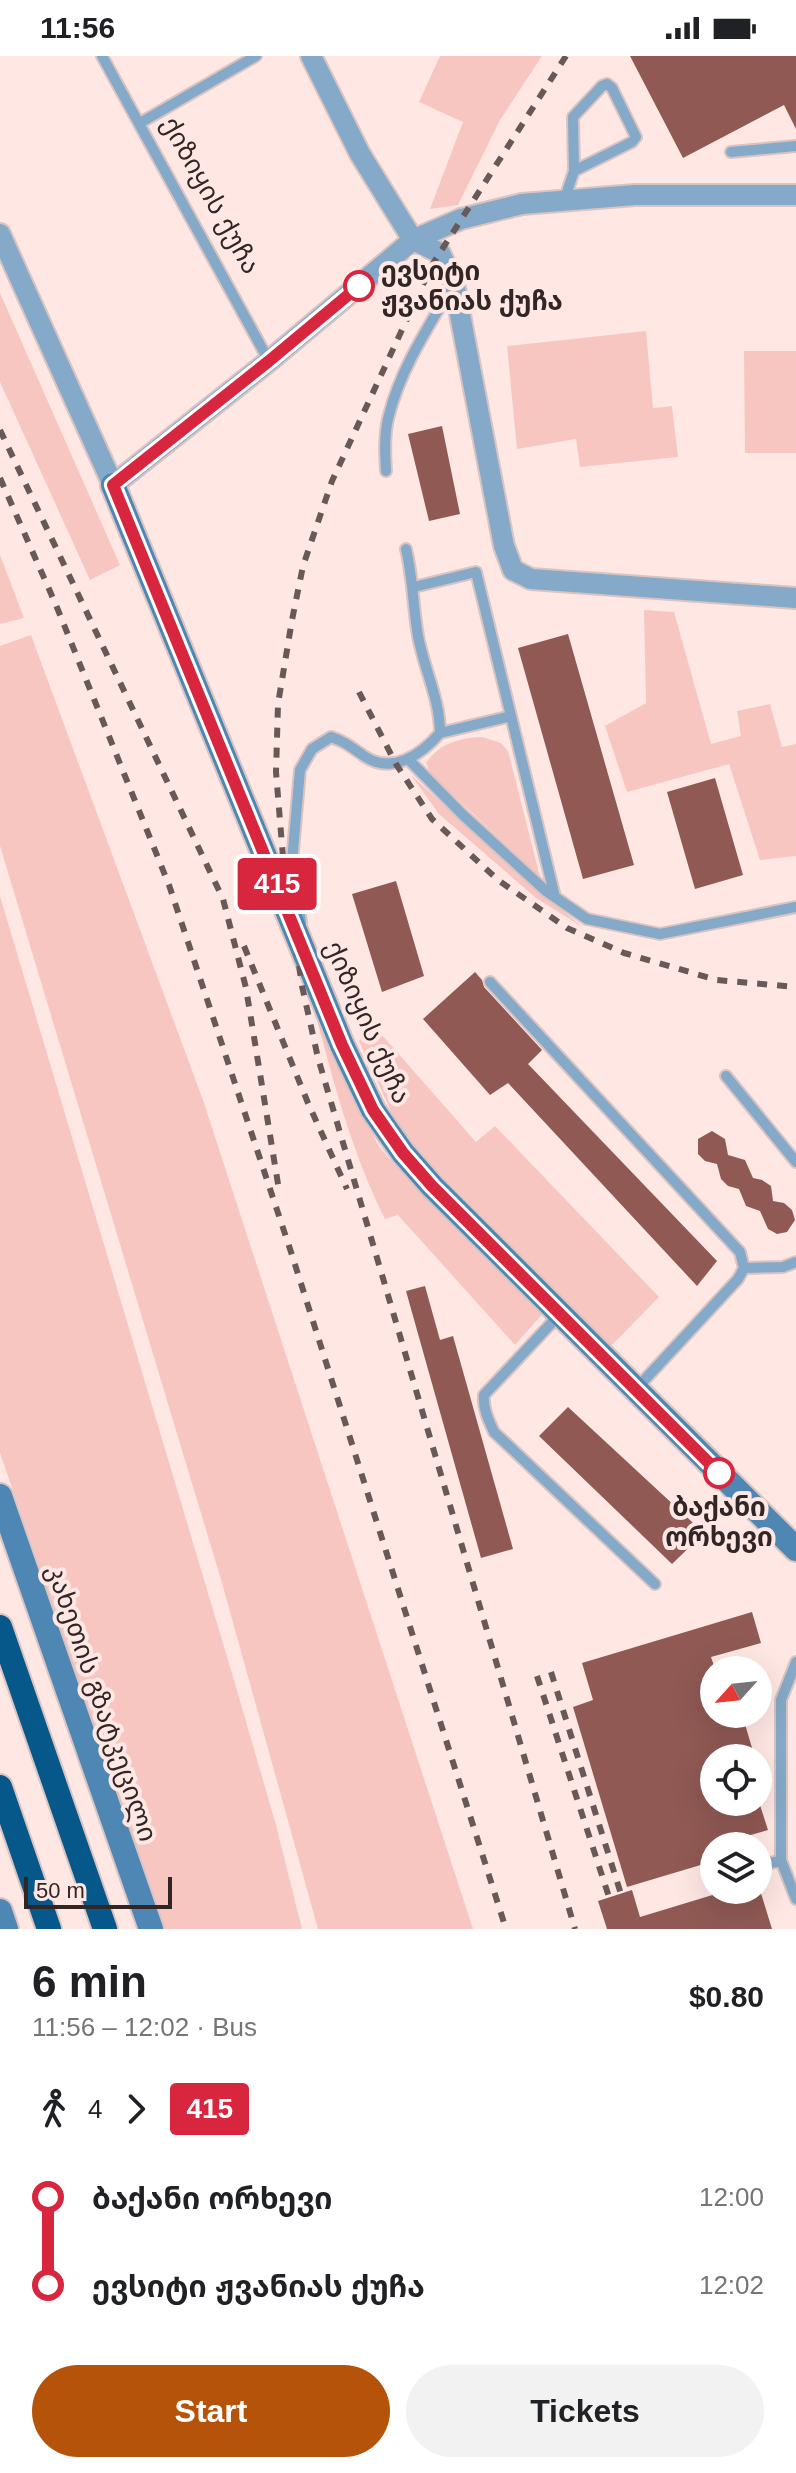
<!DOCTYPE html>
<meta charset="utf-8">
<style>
:root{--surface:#fff;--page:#f2f2f2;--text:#202124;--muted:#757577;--accent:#b45309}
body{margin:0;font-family:Helvetica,"Noto Sans Georgian",sans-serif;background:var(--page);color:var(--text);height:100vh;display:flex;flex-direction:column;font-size:30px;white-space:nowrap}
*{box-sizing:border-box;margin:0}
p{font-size:26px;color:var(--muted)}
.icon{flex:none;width:44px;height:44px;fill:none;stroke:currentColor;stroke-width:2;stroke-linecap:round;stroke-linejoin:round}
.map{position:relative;height:1873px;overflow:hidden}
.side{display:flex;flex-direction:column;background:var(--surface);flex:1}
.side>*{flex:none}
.badge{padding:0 16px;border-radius:6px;font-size:28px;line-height:52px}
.needle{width:52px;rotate:243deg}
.controls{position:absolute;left:700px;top:1600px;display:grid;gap:16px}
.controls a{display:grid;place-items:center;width:72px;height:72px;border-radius:50%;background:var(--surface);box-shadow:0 8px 32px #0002;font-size:40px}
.scale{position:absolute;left:24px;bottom:20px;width:148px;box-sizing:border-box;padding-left:8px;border:4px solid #312625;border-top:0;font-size:22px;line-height:28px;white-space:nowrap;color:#312625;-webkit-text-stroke:6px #ffe7e4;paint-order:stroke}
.map>.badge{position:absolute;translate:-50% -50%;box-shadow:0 0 0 4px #fff}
.legs{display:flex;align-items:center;gap:12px;height:88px;padding:0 32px;font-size:26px}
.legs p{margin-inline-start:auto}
.head{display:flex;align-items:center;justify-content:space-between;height:136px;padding:0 32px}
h1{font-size:44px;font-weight:600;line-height:60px}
.action{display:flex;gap:16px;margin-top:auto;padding:16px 32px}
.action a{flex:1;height:92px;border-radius:48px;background:var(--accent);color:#fff;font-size:32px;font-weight:600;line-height:92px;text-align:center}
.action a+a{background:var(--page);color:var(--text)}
ul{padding:0 32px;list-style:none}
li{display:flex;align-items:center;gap:28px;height:88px;font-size:30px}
li i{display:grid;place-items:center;width:12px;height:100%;margin:0 10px;background:currentColor}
li i::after{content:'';width:20px;height:20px;margin:-10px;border:6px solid;border-radius:50%;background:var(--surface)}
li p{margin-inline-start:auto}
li:first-child i{background:linear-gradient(#0000 50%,currentColor 0)}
li:last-child i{background:linear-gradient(currentColor 50%,#0000 0)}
.status{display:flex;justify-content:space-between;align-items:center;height:56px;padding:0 40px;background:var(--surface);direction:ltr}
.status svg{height:22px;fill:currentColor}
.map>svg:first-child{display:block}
</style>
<div class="status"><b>11:56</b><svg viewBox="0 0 49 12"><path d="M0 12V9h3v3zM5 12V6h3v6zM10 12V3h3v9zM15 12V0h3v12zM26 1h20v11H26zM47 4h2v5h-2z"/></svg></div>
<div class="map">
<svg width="796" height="1873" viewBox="0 0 796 1873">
<rect width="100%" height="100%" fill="#ffe7e4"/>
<path fill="#f8c6c1" d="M 440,0 L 542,0 L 500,64 L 458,149 L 430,153 L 463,66 L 419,46 Z
M 0,237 L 120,509 L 90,524 L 0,326 Z
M 646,275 L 653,352 L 672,350 L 678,401 L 580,411 L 576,383 L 517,393 L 507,290 Z
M 744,295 L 796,295 L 796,397 L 745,397 Z
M 0,499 L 24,562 L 0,568 Z
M 644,554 L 674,556 L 711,688 L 741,680 L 737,655 L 770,648 L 782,691 L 796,688 L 796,800 L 760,804 L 729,708 L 627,736 L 605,670 L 646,647 Z
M 31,579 L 203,1044 L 473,1873 L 318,1873 L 222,1527 L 0,790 L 0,590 Z
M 482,681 L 501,687 L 508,695 L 540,821 L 430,717 L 426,707 C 440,687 459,682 482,681 Z
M 411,719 L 522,821 L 584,872 L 536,842 L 439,758 Z
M 0,840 L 231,1614 L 276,1769 L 302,1873 L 164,1873 L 0,1397 Z
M 316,960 L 378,1089 L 391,1105 L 544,1256 L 515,1289 L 398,1159 L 385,1163 C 353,1099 334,1029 316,960 Z
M 374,970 L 476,1086 L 495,1070 L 659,1241 L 611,1290 L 415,1093 L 394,1062 L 359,985 Z"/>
<path fill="#905954" d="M 630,0 L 796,0 L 796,73 L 784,49 L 683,102 Z
M 442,370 L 460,458 L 429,465 L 408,378 Z
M 568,578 L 634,809 L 583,823 L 518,592 Z
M 715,722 L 743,819 L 695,833 L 667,736 Z
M 396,825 L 424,920 L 382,936 L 352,838 Z
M 475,916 L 482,924 L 484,931 L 542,994 L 528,1008 L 717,1205 L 697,1230 L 508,1027 L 490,1039 L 423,963 Z
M 712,1075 L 725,1083 L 728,1099 L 745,1104 L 753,1122 L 762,1124 L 771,1130 L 773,1145 L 784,1147 L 792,1154 L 795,1164 L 787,1176 L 777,1178 L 768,1173 L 760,1155 L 746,1150 L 739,1133 L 728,1130 L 721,1123 L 717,1108 L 705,1105 L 698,1098 L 698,1083 Z
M 425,1230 L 440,1284 L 453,1280 L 513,1493 L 481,1502 L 406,1235 Z
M 568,1351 L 704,1477 L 672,1508 L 539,1380 Z
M 752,1556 L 761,1587 L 711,1601 L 714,1610 L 714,1658 L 742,1658 L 755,1702 L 714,1702 L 714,1746 L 759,1746 L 768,1774 L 747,1780 L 750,1790 L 714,1790 L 714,1805 L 627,1831 L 573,1651 L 593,1644 L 582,1607 Z
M 632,1834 L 640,1861 L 729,1834 L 760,1834 L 772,1873 L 607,1873 L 598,1845 Z"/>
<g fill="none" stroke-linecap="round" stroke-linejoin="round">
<g stroke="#dac4c2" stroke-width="14">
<path id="lane" d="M 102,0 L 269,305
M 140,67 L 256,0
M 731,96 L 796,90
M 564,145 L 574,115 L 632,86 L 636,81 L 612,32 L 607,28 L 602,30 L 573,61 L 574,115
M 386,415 C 385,397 384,377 389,359 C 401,312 429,270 453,229
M 414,531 L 476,516 L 555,841
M 440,677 L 511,660
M 408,703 L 463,759 L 546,835 L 587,863 L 660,878 L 796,851
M 301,866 L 292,806 L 300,714 L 312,693 L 331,681 C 346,686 351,691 364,700 C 392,719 421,699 440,677 C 440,643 424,613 418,580 C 413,551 413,522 406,493
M 490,926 L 740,1196 L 744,1212 L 738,1223 L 637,1332
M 726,1020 L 796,1106
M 744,1212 L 783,1211 L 796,1206
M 559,1259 L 484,1339 C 483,1353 488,1363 494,1376 L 655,1528
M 796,1606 L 781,1644 L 781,1804 L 796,1843
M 758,1811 L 781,1804"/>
</g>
<g stroke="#dac4c2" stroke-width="24">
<path id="street" d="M 311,0 L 360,98 L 413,184
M 0,178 L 113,429 L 269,305 L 413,184 L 461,163 L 522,148 L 635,139 L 796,139
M 413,184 L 440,197 L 454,227 L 504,490 L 513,514 L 531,523 L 796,542"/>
</g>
<g stroke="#dac4c2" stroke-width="28">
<path id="secondary" d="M 113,429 L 342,989 L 373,1054 L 403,1097 L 432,1130 L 796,1493
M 0,1440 L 151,1873
M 0,1855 L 6,1873"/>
</g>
<g stroke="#dac4c2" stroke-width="28">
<path id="highway" d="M 0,1571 L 105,1873
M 0,1731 L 49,1873"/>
</g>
<use href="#lane" stroke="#85a9c8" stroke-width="10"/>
<use href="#street" stroke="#85a9c8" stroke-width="20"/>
<use href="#secondary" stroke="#4f87b4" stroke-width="24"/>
<use href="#highway" stroke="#055889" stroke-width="24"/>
<path stroke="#685958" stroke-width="6" stroke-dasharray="10 10" stroke-linecap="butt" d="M 566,0 L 432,209 L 332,425 L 303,510 L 292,564 L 278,648 L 276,716 L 287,850 L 295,881 L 302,930 L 318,1002 L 575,1873
M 0,374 L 223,843 L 246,932 L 279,1134
M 0,422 L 56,549 L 169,829 L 291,1196 L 506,1873
M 359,636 L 396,708 L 432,763 L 498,824 L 567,872 L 624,897 L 717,924 L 796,931
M 244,890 L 308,1047 L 347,1133
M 551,1616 L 621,1838
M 537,1620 L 609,1841"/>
</g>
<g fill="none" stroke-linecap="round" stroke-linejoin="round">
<g stroke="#fff" stroke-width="18">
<path id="line-1" d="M 359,230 L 269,305 L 113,429 L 342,989 L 373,1054 L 403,1097 L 432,1130 L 719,1417"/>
</g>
<use href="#line-1" stroke="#d7263d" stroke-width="12"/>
</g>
<g fill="#fff" stroke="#d7263d" stroke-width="4">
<circle cx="359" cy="230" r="14"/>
<circle cx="719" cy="1417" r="14"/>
</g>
<g text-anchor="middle" stroke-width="8" stroke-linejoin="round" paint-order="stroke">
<g font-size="26" fill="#312625" stroke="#ffe7e4">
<text transform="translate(211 139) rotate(61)" y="9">ქიზიყის ქუჩა</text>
<text transform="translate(368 966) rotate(66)" y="9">ქიზიყის ქუჩა</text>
<text transform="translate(102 1647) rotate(71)" y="9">კახეთის გზატკეცილი</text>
</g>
<g font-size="26" font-weight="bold" fill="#312625" stroke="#ffe7e4" text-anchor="start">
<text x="381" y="224">ევსიტი<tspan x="381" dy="30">ჟვანიას ქუჩა</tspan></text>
<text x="719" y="1460" text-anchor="middle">ბაქანი<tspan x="719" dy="30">ორხევი</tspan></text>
</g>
</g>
</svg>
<div class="controls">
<a><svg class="needle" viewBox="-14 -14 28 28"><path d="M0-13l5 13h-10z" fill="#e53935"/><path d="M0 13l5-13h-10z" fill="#757577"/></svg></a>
<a><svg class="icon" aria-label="locate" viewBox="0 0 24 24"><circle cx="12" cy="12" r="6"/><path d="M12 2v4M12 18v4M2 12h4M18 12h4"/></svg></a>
<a><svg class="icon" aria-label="layers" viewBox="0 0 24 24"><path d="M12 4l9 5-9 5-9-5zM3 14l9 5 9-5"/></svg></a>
</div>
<div class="scale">50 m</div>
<b class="badge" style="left:277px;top:828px;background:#d7263d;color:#fff">415</b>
</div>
<section class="side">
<div class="head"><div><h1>6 min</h1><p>11:56 – 12:02 · Bus</p></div><b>$0.80</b></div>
<div class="legs"><svg class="icon" aria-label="walk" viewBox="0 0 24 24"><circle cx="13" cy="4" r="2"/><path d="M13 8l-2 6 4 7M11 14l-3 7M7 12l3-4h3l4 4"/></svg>4<svg class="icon" aria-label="forward" viewBox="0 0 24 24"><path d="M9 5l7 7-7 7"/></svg><b class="badge" style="background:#d7263d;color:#fff">415</b></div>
<ul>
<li><i style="color:#d7263d"></i><b>ბაქანი ორხევი</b><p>12:00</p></li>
<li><i style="color:#d7263d"></i><b>ევსიტი ჟვანიას ქუჩა</b><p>12:02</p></li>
</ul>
<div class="action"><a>Start</a><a>Tickets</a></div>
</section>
